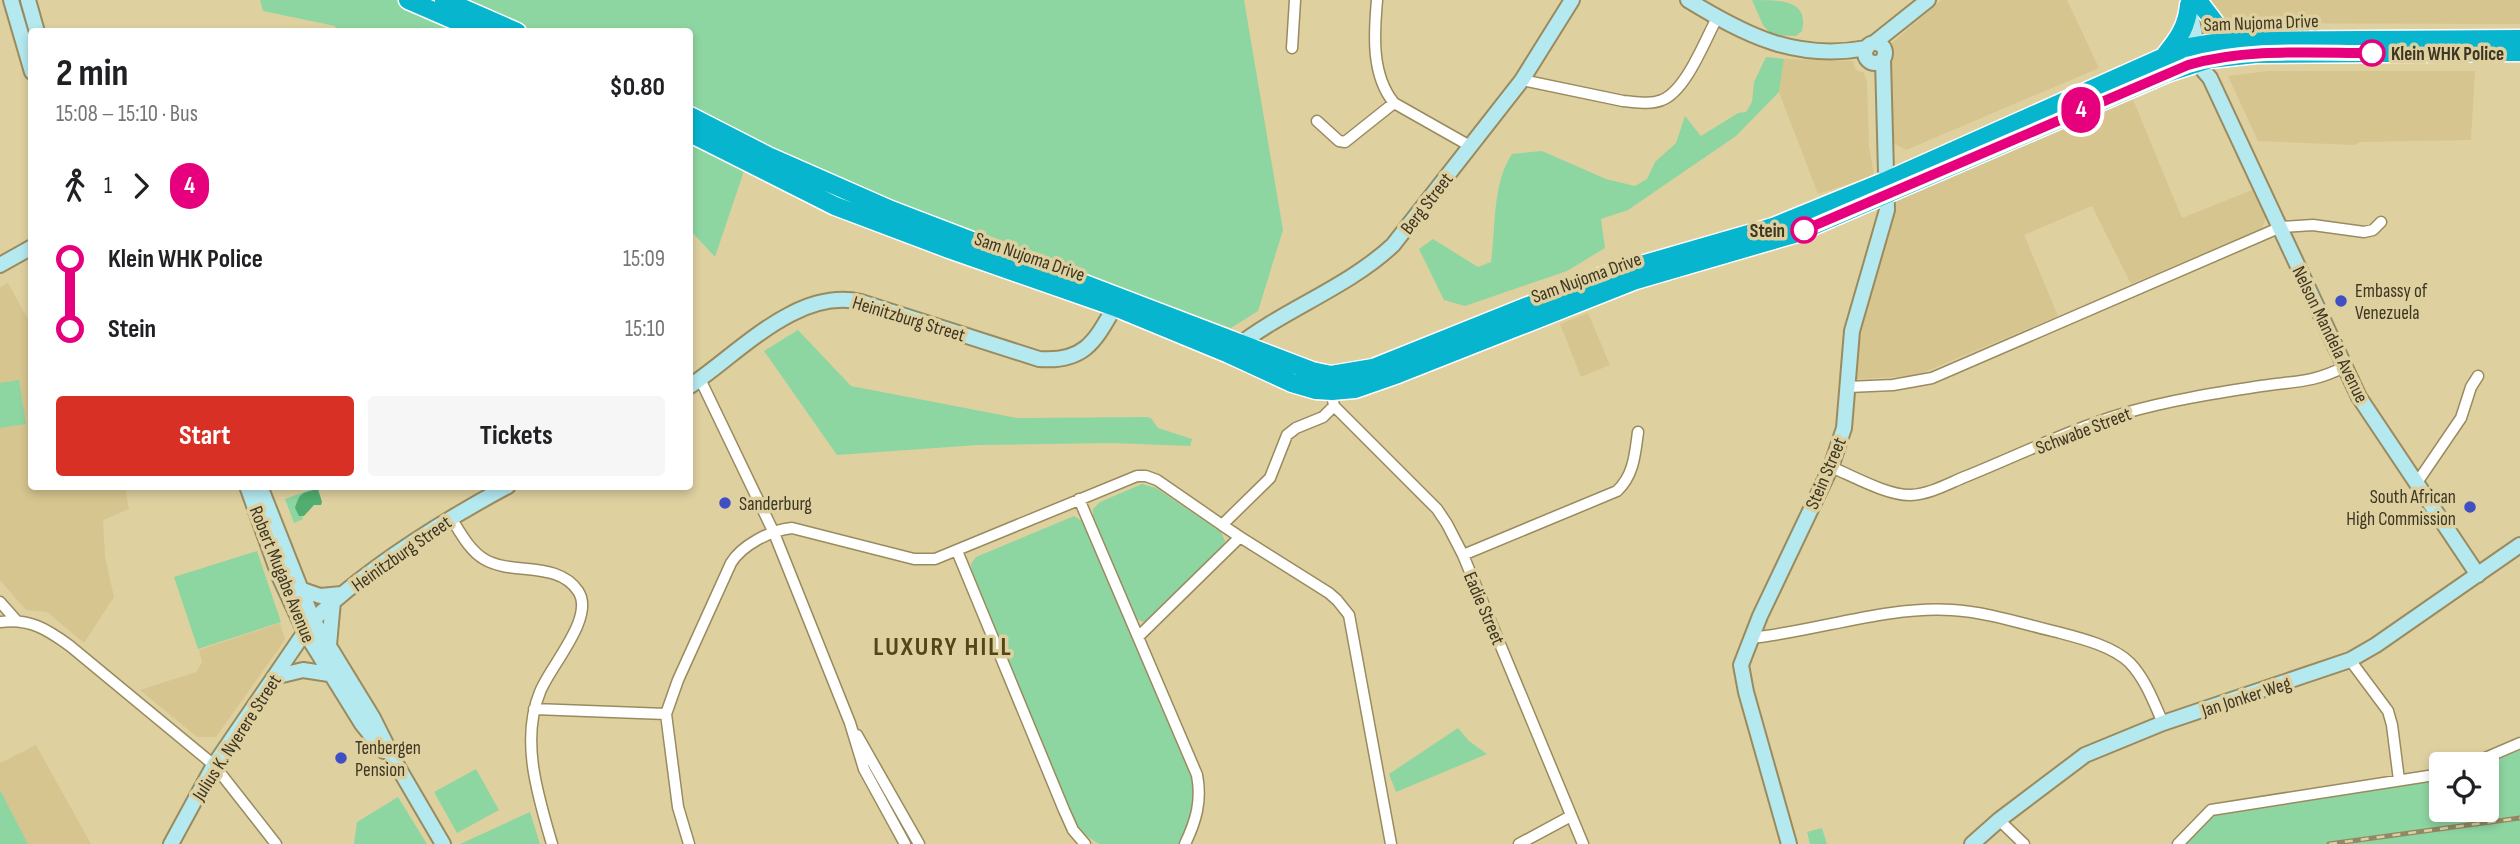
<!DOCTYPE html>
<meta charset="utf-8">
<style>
:root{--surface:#fff;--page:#f6f6f6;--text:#202124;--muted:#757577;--accent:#d93025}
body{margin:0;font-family:"Sofia Sans Condensed",sans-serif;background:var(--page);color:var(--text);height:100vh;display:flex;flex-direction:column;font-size:26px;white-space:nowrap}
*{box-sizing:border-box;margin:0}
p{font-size:23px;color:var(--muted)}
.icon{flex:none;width:38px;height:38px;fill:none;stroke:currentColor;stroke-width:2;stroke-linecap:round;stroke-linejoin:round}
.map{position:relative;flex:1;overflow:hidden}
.panel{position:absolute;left:28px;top:28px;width:665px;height:462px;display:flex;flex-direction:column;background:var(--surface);border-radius:7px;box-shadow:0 4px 10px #0003}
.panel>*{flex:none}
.badge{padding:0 14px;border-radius:23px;font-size:24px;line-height:46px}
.buttons{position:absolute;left:2429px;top:752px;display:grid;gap:14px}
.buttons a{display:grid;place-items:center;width:70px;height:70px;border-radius:7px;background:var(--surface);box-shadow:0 4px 10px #0003;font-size:35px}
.map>.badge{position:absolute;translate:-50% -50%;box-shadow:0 0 0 4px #fff}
.legs{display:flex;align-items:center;gap:10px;height:77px;padding:0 28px;font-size:23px}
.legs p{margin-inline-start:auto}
.headline{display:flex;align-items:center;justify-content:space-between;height:119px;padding:0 28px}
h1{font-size:38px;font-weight:700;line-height:52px}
.cta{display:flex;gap:14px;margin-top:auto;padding:14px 28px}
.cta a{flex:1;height:80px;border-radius:7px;background:var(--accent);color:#fff;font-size:28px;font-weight:700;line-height:80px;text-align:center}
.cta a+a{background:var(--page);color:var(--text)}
ul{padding:0 28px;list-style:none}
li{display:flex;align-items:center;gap:24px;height:70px;font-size:26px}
li i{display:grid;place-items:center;width:10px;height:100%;margin:0 9px;background:currentColor}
li i::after{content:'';width:18px;height:18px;margin:-9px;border:5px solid;border-radius:50%;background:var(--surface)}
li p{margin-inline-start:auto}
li:first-child i{background:linear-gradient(#0000 50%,currentColor 0)}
li:last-child i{background:linear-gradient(currentColor 50%,#0000 0)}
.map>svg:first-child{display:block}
</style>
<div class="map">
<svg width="2520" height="844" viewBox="0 0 2520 844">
<rect width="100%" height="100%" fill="#dfd0a0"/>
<path fill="#d6c58f" d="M 1941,0 L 2067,0 L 2099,68 L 1906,150 L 1889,141 L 1891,44 Z
M 2209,0 L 2520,0 L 2520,24 L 2224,23 L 2209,6 Z
M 1784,59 L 1853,61 L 1855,69 L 1864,73 L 1867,83 L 1869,146 L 1874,176 L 1818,194 L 1779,92 Z
M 2269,71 L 2475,71 L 2471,140 L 2361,142 L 2355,145 L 2258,141 L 2228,76 Z
M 2129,90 L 2182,218 L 2252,190 L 2266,217 L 2262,228 L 2131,284 L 2092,206 L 2024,235 L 2058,316 L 1915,376 L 1857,379 L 1849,373 L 1888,195 Z
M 8,283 L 31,325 L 32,486 L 125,487 L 129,509 L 103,520 L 105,557 L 114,597 L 84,643 L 47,612 L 26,610 L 0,580 L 0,287 Z
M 1588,313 L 1610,365 L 1581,377 L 1560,324 Z
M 280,623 L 285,640 L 216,737 L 197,737 L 140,690 L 196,672 L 202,662 L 199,650 Z
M 36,745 L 91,844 L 0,844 L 0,763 Z"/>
<path fill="#8dd6a1" d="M 260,0 L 404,0 L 481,31 L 337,31 L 335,26 L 263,11 Z
M 460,0 L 1244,0 L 1283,230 L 1258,311 L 1231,328 L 840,185 L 690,108 L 690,32 L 535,31 Z
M 1752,0 C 1782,0 1809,0 1802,31 L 1796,36 L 1772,35 L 1763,25 Z
M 1766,57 L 1784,59 L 1779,92 L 1736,136 L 1628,210 L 1601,219 L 1605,248 L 1567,271 L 1465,306 L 1444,300 L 1419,249 L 1433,239 L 1478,267 L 1491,262 C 1496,227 1492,184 1512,154 L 1542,151 L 1606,179 L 1635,186 L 1647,179 L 1655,162 L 1676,143 L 1685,116 L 1701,136 L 1738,113 L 1746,112 L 1752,102 L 1754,82 Z
M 690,133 L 747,162 L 715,257 L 690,230 Z
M 798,330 L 851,386 L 1017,418 L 1147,417 L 1151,418 L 1158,428 L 1192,439 L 1190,446 L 1111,443 L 978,445 L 837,455 L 764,351 Z
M 19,380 L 26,424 L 0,428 L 0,383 Z
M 1142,484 L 1156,488 L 1221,532 L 1225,541 L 1222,549 L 1153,619 L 1145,623 L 1137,619 L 1093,517 L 1093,509 L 1100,502 Z
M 310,490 L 317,503 L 300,507 L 303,519 L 294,523 L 285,499 Z
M 1074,516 L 1082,521 L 1192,778 C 1196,806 1191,818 1179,844 L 1099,844 L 1082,833 L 1072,817 L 972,573 L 971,564 L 976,557 Z
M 257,551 L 281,622 L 198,649 L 174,577 Z
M 1458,728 L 1469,741 L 1487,754 L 1396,792 L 1389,774 Z
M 2520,743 L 2520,844 L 2178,844 L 2211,810 L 2441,774 L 2441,810 L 2487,810 L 2487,765 L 2469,765 Z
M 476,769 L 499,810 L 457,833 L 434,792 Z
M 0,790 L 28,844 L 0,844 Z
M 398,797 L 427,844 L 354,844 L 357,822 Z
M 530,812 L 540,844 L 460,844 Z
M 1822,828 L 1827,844 L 1810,844 L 1807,832 Z"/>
<path fill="#51ae70" d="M 318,489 L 322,502 L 321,505 L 314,505 L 304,516 L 299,516 L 295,508 C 300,492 302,493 318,489 Z"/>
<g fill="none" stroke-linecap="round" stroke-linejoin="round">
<g stroke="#9a8b5e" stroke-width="13">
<path id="street" d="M 1377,0 C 1374,34 1371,75 1394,103 L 1470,146
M 1292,48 L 1295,0
M 1522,80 L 1623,101 C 1636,102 1650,105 1662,100 C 1686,91 1705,40 1717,18
M 1317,121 L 1339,141 L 1345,142 L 1394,103
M 700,379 L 774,533 L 850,723 L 864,769 L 905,844
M 1848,387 L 1893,385 L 1932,378 L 2281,227 L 2313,225 L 2364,232 L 2373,230 L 2381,222
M 1334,406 L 1437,509 L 1447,524 L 1463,555 L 1583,844
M 1831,467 C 1853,476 1888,496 1911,495 C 1931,494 1949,483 1967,476 C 2019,455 2071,429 2125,413 C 2170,400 2216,393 2261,386 C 2294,381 2313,383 2344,367
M 2416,484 L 2461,418 L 2471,387 L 2478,376
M 1079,499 L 1197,775 C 1202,801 1196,821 1185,844
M 451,518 C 460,532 469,550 484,559 C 512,576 557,560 578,591 C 596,617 550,666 540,692 C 520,740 538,796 552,844
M 1240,537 L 1329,593 L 1337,600 L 1349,615 L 1391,844
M 957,551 L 1064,810 L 1073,830 L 1085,844
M 1463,555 L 1617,491 C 1634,475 1635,454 1638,432
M 0,602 L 16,620
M 0,622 C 29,618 47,629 70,646 L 214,765 L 276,844
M 1138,637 L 1240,537 L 1222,525 L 1270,478 L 1287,435 L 1296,428 L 1323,417 L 1334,406 L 1333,400
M 1751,638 C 1818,631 1885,606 1952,610 C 1987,612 2023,624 2057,632 C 2080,638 2113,646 2130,663 C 2146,680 2154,703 2163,723
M 2350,660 L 2388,711 L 2392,725 L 2399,780
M 534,709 L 666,714
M 857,735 L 919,844
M 2469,765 L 2520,743
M 1999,820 L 2024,844
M 689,844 L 678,807 L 666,714 L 678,680 L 731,563 C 742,545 771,530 792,528 L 914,559 L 935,559 L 1137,476 L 1146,476 L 1157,480 L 1222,525
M 1519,844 L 1571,816
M 2178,844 L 2211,810 L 2441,774"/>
</g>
<g stroke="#9a8b5e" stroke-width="18">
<path id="secondary" d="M 11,0 L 32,72
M 28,0 L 37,32
M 1688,0 C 1747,36 1796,61 1867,48
M 2190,9 L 2200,61 L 2203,70 L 2210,78 L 2359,397 L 2478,575
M 1874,43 L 1928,0
M1865 53a10 10 0 1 1 20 0a10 10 0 1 1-20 0Z
M 0,265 L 32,247
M 1235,348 C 1284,309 1347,288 1393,245 L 1522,80 L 1572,0
M 690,386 C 739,353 798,287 861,302 L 1039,359 C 1089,363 1097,336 1120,298
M 247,486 L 280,578 L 305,632 L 362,724 L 384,751
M 260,486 L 313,620 L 373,718 L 395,762 L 443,844
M 300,589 L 320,596 L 342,594
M 329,645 L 333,601
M 274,677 L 303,670 L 329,674
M 171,844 L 214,765 L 313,620 C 370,566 439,523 508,486
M 1789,844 L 1746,692 L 1741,665 L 1760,616 L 1831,467 L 1844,428 L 1852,331 L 1887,210 L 1883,60
M 1972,844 L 1999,820 L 2085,755 L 2163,723 L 2350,660 L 2376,645 L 2520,545"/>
</g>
<g stroke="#fff" stroke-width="21">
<path id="highway" d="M 408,0 L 482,32
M 444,0 L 517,32
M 2199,2 L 2222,32 L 2240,38
M 2166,54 C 2179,38 2187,26 2189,5
M 690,116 L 768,156 L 891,210 L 1312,371 L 1331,375 L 1373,368 L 1603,276 L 1773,227 L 1888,180 L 2184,48 L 2226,41 L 2520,39
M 690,133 L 835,206 L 949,249 L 1115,307 L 1229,354 L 1292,383 L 1316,390 L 1332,391 L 1355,389 L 1398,374 L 1636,280 L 1794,234 L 2167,73 L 2210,59 L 2256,54 L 2520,52"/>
</g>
<use href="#street" stroke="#fff" stroke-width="10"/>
<use href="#secondary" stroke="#b5e9f0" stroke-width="14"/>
<use href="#highway" stroke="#07b5ce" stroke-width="18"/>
<g stroke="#928865" stroke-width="5">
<path id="rail" d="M 2329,844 L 2520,818"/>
</g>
<use href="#rail" stroke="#dfd0a0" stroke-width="2.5" stroke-dasharray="8" stroke-linecap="butt"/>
</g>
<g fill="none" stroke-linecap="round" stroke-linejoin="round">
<g stroke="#fff" stroke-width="16">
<path id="line-1" d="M 1804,230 L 2188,65 C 2247,48 2311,53 2372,53"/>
</g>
<use href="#line-1" stroke="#e6007e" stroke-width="10"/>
</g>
<g fill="#fff" stroke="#e6007e" stroke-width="3.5">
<circle cx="2372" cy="53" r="12"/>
<circle cx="1804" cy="230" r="12"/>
</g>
<g fill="#404fc3" stroke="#dfd0a0" stroke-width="2.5">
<circle cx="2341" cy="301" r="7"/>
<circle cx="725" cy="503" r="7"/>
<circle cx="2470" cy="507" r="7"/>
<circle cx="341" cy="758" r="7"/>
</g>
<g text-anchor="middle" stroke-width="7" stroke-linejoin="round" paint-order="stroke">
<g font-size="19" fill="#3c3623" stroke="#dfd0a0">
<text transform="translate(2261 22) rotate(-2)" y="7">Sam Nujoma Drive</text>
<text transform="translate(1426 203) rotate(-52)" y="7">Berg Street</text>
<text transform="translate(1030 256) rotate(19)" y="7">Sam Nujoma Drive</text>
<text transform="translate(1586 277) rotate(-20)" y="7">Sam Nujoma Drive</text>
<text transform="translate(909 318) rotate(17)" y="7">Heinitzburg Street</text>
<text transform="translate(2331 334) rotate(64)" y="7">Nelson Mandela Avenue</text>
<text transform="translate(2083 430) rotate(-21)" y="7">Schwabe Street</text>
<text transform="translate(1825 473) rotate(-67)" y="7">Stein Street</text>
<text transform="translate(401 553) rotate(-35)" y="7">Heinitzburg Street</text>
<text transform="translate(283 574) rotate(68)" y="7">Robert Mugabe Avenue</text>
<text transform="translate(1485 608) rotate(67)" y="7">Eadie Street</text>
<text transform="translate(2246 696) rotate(-18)" y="7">Jan Jonker Weg</text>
<text transform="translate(236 737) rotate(-57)" y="7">Julius K. Nyerere Street</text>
</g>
<g font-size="19" font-weight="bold" fill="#3c3623" stroke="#dfd0a0" text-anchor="start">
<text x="2391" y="60">Klein WHK Police</text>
<text x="1785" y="237" text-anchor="end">Stein</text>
</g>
<g font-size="19" fill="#3c3623" stroke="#dfd0a0" text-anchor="start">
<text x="2355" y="297">Embassy of<tspan x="2355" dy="22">Venezuela</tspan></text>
<text x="2456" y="503" text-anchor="end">South African<tspan x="2456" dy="22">High Commission</tspan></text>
<text x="739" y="510">Sanderburg</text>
<text x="355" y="754">Tenbergen<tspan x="355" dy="22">Pension</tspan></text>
</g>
<g font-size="26" font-weight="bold" letter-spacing="2" fill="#534619" stroke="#dfd0a0">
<text x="943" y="655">LUXURY HILL</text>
</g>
</g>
</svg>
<div class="buttons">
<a><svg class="icon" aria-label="locate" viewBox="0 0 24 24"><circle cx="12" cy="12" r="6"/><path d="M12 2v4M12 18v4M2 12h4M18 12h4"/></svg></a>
</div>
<b class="badge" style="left:2081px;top:110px;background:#e6007e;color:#fff">4</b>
<section class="panel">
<div class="headline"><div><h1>2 min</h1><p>15:08 – 15:10 · Bus</p></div><b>$0.80</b></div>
<div class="legs"><svg class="icon" aria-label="walk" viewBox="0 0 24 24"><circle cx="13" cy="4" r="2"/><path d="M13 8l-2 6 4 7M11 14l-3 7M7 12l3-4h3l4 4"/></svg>1<svg class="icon" aria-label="forward" viewBox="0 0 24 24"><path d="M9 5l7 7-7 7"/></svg><b class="badge" style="background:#e6007e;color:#fff">4</b></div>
<ul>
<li><i style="color:#e6007e"></i><b>Klein WHK Police</b><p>15:09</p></li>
<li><i style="color:#e6007e"></i><b>Stein</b><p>15:10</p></li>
</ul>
<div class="cta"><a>Start</a><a>Tickets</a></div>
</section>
</div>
